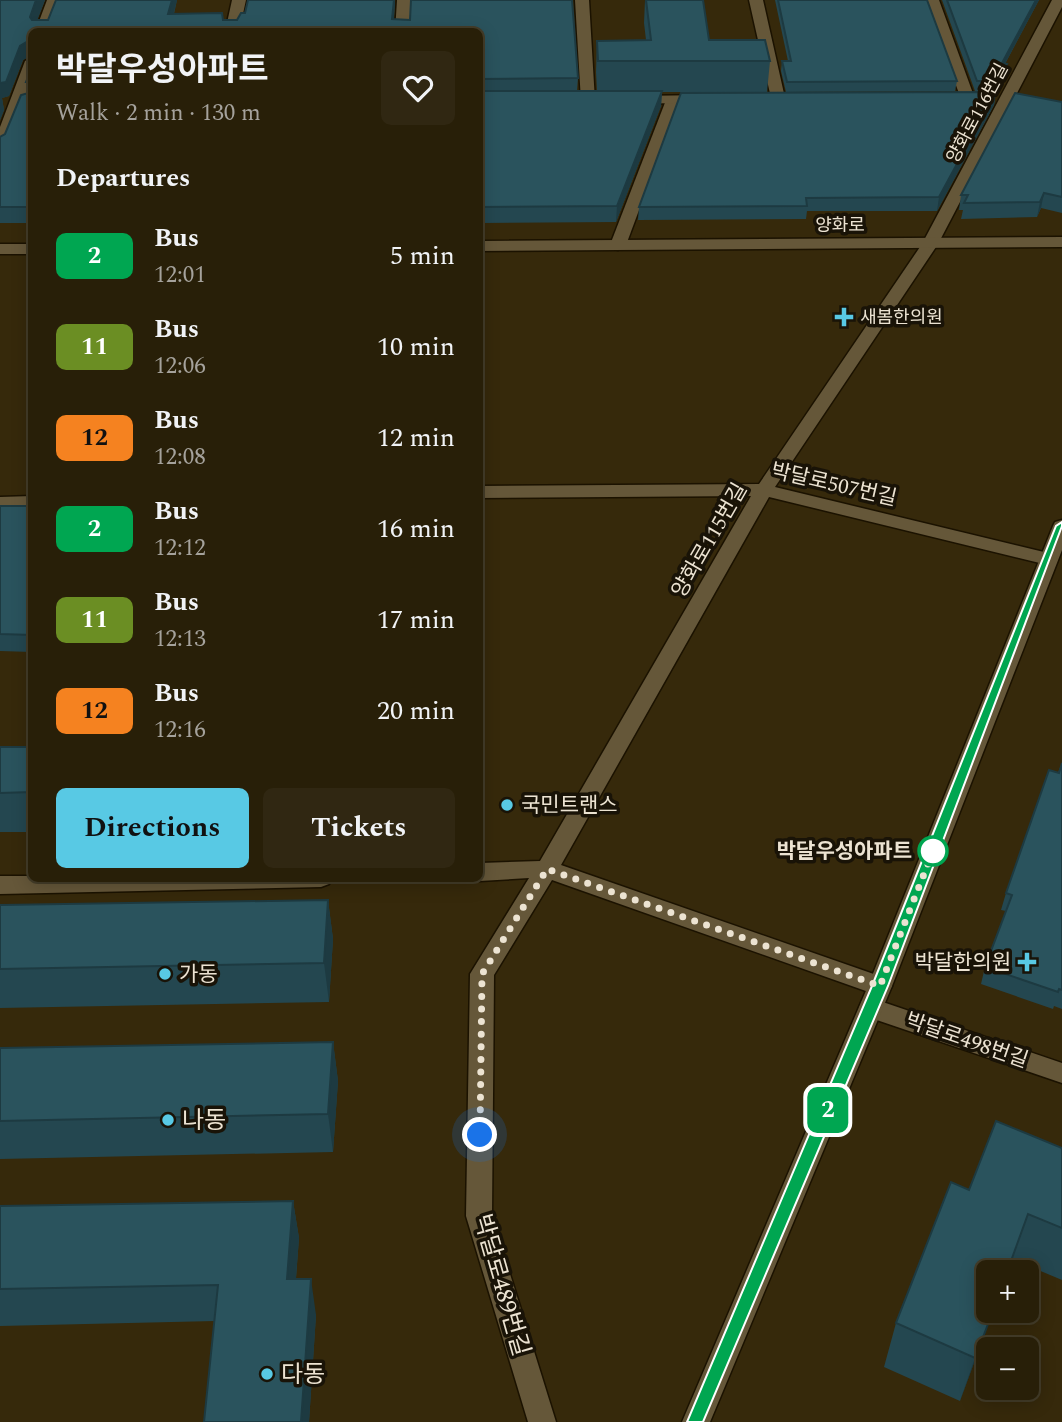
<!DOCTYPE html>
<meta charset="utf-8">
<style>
:root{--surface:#281f08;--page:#302712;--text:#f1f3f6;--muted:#a5a29c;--line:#443d29;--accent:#58c9e4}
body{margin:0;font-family:Spectral,"Noto Sans KR",serif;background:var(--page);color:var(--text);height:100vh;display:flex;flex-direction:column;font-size:26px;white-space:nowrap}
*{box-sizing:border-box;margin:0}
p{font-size:23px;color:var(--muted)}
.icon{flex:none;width:38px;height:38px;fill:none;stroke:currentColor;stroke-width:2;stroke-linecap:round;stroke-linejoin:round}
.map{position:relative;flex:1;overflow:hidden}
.side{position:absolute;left:28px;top:28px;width:455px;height:854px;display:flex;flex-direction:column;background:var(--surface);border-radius:10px;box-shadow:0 4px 18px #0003,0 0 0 2px var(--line)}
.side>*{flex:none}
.badge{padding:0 14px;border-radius:10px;font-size:24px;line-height:46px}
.buttons{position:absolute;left:976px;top:1260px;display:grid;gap:14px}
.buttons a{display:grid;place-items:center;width:63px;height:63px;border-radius:10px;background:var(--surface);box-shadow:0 4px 18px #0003,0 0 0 2px var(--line);font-size:35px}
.you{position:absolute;width:35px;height:35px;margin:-18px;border:5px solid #fff;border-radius:50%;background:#1a73e8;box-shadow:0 0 0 10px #1a73e833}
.map>.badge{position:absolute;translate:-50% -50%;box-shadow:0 0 0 4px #fff}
h2{padding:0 28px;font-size:26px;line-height:63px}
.round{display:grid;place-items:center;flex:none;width:74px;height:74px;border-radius:10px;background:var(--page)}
.head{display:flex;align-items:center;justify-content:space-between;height:119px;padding:0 28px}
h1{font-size:33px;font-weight:700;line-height:52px}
.button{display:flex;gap:14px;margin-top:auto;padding:14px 28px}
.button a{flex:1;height:80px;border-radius:10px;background:var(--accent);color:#111;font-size:28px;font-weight:700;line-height:80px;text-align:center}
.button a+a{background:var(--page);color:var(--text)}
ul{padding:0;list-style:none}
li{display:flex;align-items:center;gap:21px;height:91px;padding:0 28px}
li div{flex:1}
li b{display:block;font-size:26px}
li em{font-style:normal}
li .badge{min-width:77px;font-weight:700;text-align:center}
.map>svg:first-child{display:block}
</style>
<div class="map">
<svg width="1062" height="1422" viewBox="0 0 1062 1422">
<rect width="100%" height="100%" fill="#36290b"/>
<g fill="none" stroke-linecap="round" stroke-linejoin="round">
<g stroke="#1b1200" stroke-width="3">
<path id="service" d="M 673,96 L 680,100 L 626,245 L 618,250 L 612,248 L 610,245 L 666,100 Z"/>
</g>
<g stroke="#1b1200" stroke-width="3">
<path id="minor" d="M 47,0 L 61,0 L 49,32 L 35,32 Z
M 232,0 L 246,0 L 239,32 L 225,32 Z
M 397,0 L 411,0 L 409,32 L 395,32 Z
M 575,0 L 589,0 L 595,101 L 588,105 L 581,101 Z
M 749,0 L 763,0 L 785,98 L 783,101 L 778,102 L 771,98 Z
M 925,0 L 939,0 L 975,99 L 973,102 L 968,103 L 961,99 Z
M 1052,0 L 1062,0 L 1062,7 L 938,244 L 775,487 L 1048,553 L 1055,555 L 1058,559 L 1055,563 L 1048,565 L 769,497 L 561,865 L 888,979 L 892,986 L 888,993 L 880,996 L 552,880 L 494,975 L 492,1216 L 556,1422 L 528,1422 L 466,1216 L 470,974 L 529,878 L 480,881 L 473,878 L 480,878 L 480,863 L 540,861 L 751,496 L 480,498 L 480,486 L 759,484 L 922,244 Z
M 32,57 L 32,81 L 7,147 L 0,151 L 0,127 L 25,61 Z
M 708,95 L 715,99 L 713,102 L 635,104 L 628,100 L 635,96 Z
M 32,496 L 32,508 L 0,509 L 0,497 Z
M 0,876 L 32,876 L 32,878 L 332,878 L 329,884 L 321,887 L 0,894 Z
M 871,998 L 1062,1063 L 1062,1083 L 862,1015 L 859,1008 L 862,1001 Z"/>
</g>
<g stroke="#1b1200" stroke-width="3">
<path id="tertiary" d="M 1062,237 L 1062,247 L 480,251 L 480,241 Z
M 0,244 L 32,244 L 32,254 L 0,254 Z
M 1062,520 L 1062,550 L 892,986 L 710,1422 L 682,1422 L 868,986 L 1053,526 L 1055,522 Z"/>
</g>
<use href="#service" fill="#655739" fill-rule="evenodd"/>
<use href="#minor" fill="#655739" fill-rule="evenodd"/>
<use href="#tertiary" fill="#655739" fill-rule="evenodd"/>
</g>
<path fill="#244750" d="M 0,0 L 45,0 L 37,20 L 48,20 L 56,0 L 177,0 L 174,14 L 222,13 L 223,20 L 237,20 L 241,13 L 245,13 L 248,0 L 395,0 L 394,19 L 410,20 L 411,0 L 572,0 L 578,78 L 577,91 L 597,91 L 596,72 L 597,41 L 646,40 L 644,23 L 645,0 L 703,0 L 709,40 L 765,40 L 770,61 L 767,92 L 662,92 L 661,106 L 616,222 L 480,223 L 480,32 L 32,32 L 32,62 L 31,55 L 23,60 L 9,96 L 2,98 L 4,110 L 0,120 Z
M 775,0 L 927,0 L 957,81 L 955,91 L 786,92 L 781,71 L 782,61 L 788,61 Z
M 942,0 L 1039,0 L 1005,64 L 1007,64 L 1005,74 L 995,91 L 975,91 Z
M 32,67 L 32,223 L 0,223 L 0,137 L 5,134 L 28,93 L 26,82 Z
M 996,92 L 994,105 L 937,211 L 807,211 L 806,219 L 638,220 L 639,207 Z
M 1062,102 L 1062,213 L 1041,208 L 1037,217 L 961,219 L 963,210 L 959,210 L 961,195 Z
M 0,506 L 32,506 L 32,652 L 0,651 Z
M 0,747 L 32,747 L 32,832 L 0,832 Z
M 1062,763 L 1062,1009 L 1054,1006 L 1053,1009 L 981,984 L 985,967 L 1006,911 L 1001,910 L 1006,893 Z
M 328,900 L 333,939 L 329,1002 L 0,1008 L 0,905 Z
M 333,1042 L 338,1081 L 333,1152 L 0,1159 L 0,1048 Z
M 1062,1148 L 1062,1280 L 1012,1259 L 1007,1272 L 989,1272 L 993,1311 L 960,1401 L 884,1367 L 896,1323 L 969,1190 Z
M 293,1201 L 299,1238 L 296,1279 L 316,1315 L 309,1422 L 204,1422 L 215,1321 L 0,1326 L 0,1206 Z"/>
<path fill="#1d3a41" d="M 36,0 L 45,0 L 33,31 L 30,17 Z
M 172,0 L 177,0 L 170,28 L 168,14 Z
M 394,0 L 395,0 L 393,32 L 392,19 Z
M 1036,0 L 1039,0 L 1000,73 L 1002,63 Z
M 30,40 L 32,55 L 23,60 L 9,96 L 2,98 L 4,110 L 0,120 L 0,83 L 20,46 Z
M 1007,64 L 1005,74 L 995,91 L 997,81 Z
M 662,91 L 661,106 L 616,222 L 617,206 Z
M 996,92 L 994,105 L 937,211 L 939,197 Z
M 1044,193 L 1041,208 L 1037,217 L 1040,202 Z
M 328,900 L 333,939 L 329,1002 L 324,963 Z
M 333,1042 L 338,1081 L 333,1152 L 328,1114 Z
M 293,1201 L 299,1238 L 293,1315 L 287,1279 Z
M 311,1279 L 316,1315 L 309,1422 L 301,1422 Z
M 993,1311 L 960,1401 L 975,1358 Z"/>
<path fill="#2a535d" stroke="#1d3a41" stroke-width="2" d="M 0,0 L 36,0 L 30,17 L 32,20 L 48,20 L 56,0 L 172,0 L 168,14 L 222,13 L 223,20 L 237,20 L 241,13 L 245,13 L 248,0 L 394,0 L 392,19 L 410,20 L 411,0 L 572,0 L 578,78 L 480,79 L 480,32 L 32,32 L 32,62 L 30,40 L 20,46 L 6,82 L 0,83 Z
M 646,0 L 703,0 L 709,40 L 765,40 L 770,61 L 598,61 L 597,41 L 651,40 Z
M 778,0 L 927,0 L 957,81 L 787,82 L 782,61 L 791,61 Z
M 947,0 L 1036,0 L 1002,63 L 1007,64 L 997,81 L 977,81 Z
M 32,67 L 32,89 L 31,82 L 26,82 Z
M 480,91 L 662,91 L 617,206 L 480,207 Z
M 32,92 L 32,207 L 0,207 L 0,137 L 5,134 L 21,95 Z
M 996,92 L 939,197 L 806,198 L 807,206 L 639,207 L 681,93 Z
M 1015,93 L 1062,102 L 1062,197 L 1044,193 L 1040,202 L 964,203 L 968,195 L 961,195 Z
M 0,506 L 32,506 L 32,635 L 0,634 Z
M 0,747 L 32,747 L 32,792 L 0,793 Z
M 1062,763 L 1062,990 L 1059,989 L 1058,992 L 985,967 L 1012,895 L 1006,893 L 1049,770 L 1059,773 Z
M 328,900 L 324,963 L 0,969 L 0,905 Z
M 333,1042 L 328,1114 L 0,1121 L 0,1048 Z
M 996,1121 L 1062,1148 L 1062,1228 L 1028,1214 L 1007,1272 L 989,1272 L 989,1311 L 993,1311 L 975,1358 L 896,1323 L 951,1182 L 969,1190 Z
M 293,1201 L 287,1279 L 311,1279 L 301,1422 L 204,1422 L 218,1285 L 0,1289 L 0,1206 Z"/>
<path fill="#00a651" stroke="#fff" stroke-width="2" d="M 1062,522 L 1062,526 L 888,986 L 703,1422 L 687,1422 L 872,986 L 1056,526 Z"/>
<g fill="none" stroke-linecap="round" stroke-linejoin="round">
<path stroke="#ece3d2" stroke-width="7" stroke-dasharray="0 12.6" d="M 480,1135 L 482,974 L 547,869 L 880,986 L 933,851"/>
</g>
<g fill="#58c9e4" stroke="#191307" stroke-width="2.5">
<path d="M840.5 306.5h7v7h7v7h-7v7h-7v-7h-7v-7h7z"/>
<circle cx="507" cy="805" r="7"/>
<path d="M1023.5 951.5h7v7h7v7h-7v7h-7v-7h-7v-7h7z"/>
<circle cx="165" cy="974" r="7"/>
<circle cx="168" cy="1120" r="7"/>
<circle cx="267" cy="1374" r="7"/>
</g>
<circle fill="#fff" stroke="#00a651" stroke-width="3.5" cx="933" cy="851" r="14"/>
<g text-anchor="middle" stroke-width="7" stroke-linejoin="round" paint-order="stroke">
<g font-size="18" fill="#ece3d2" stroke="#191307">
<text transform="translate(977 113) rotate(-62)" y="6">양화로116번길</text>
<text x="840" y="231">양화로</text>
</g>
<g font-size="18" fill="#ece3d2" stroke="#191307" text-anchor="start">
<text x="860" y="323">새봄한의원</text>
</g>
<g font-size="21" fill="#ece3d2" stroke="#191307">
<text transform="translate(834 484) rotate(13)" y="7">박달로507번길</text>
<text transform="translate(709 540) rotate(-60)" y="7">양화로115번길</text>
<text transform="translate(967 1040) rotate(19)" y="7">박달로498번길</text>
</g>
<g font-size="21" fill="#ece3d2" stroke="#191307" text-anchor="start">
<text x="521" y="812">국민트랜스</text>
<text x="1011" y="969" text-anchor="end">박달한의원</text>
<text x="179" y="981">가동</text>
</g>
<g font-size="21" font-weight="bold" fill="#ece3d2" stroke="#191307" text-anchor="end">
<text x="912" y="858">박달우성아파트</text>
</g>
<g font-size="24" fill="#ece3d2" stroke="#191307" text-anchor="start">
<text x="182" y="1128">나동</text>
<text x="281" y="1382">다동</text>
</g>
<g font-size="24" fill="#ece3d2" stroke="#191307">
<text transform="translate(502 1285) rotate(74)" y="8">박달로489번길</text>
</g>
</g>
</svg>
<div class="buttons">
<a>+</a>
<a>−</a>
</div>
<div class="you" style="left:480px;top:1135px"></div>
<b class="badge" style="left:828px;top:1110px;background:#00a651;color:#fff">2</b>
<section class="side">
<div class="head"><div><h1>박달우성아파트</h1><p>Walk · 2 min · 130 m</p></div><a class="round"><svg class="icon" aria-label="heart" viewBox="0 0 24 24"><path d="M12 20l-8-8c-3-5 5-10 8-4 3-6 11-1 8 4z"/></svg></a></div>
<h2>Departures</h2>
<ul>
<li><span class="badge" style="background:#00a651;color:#fff">2</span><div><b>Bus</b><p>12:01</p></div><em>5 min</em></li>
<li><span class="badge" style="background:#6b8e23;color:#fff">11</span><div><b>Bus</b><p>12:06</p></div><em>10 min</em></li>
<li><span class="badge" style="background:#f58220;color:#111">12</span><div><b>Bus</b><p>12:08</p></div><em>12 min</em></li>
<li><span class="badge" style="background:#00a651;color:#fff">2</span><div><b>Bus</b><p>12:12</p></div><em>16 min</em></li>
<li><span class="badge" style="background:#6b8e23;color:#fff">11</span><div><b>Bus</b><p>12:13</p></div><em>17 min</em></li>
<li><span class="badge" style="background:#f58220;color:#111">12</span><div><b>Bus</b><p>12:16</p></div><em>20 min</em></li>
</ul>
<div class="button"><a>Directions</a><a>Tickets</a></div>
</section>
</div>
